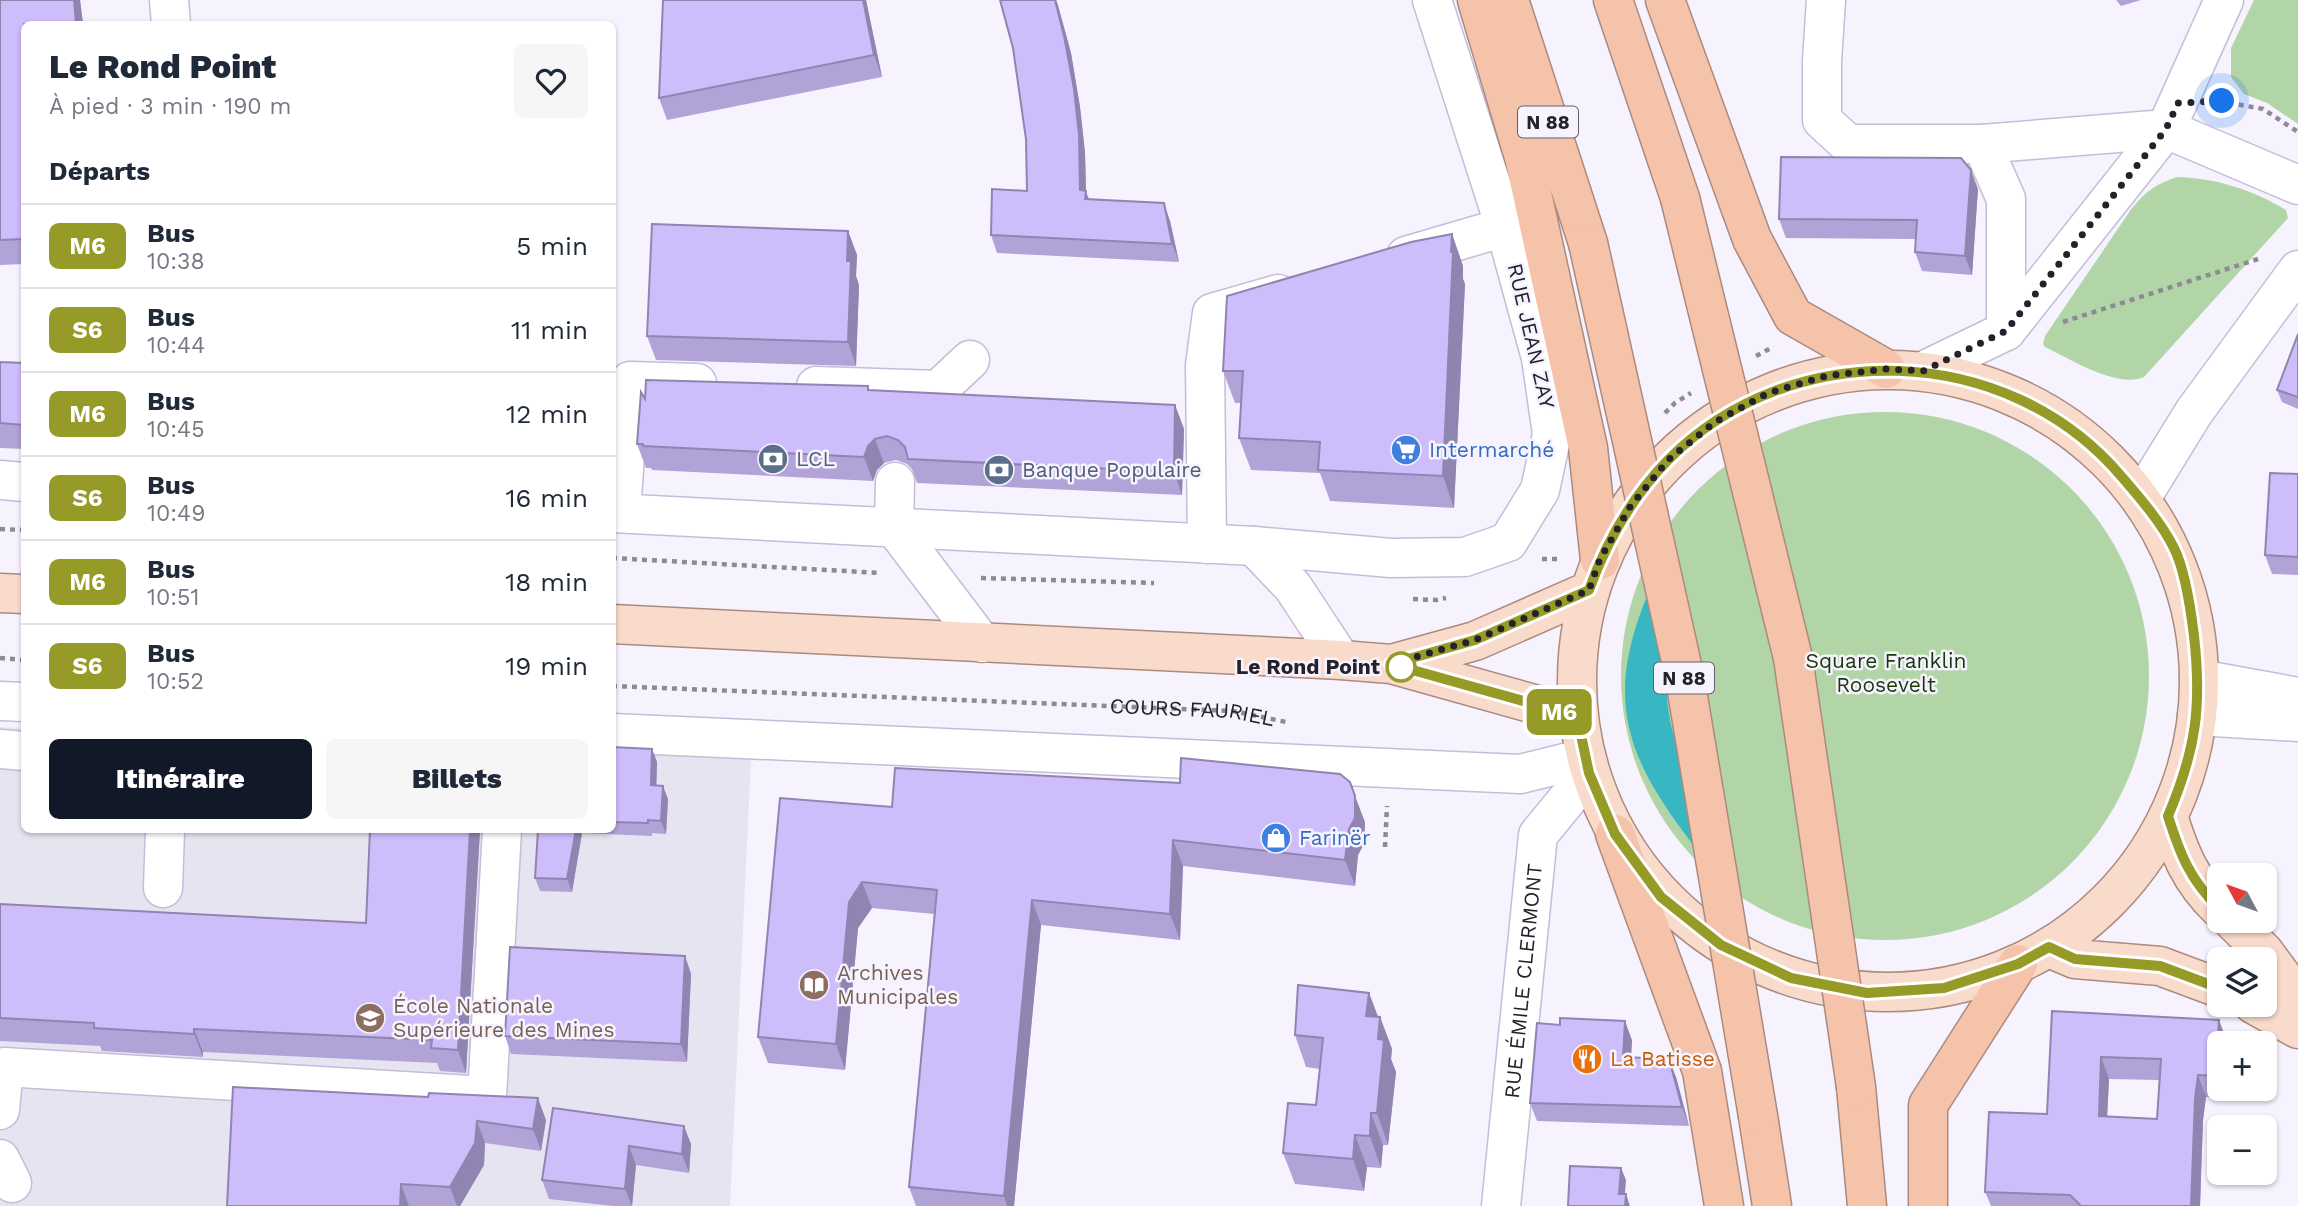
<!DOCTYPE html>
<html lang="fr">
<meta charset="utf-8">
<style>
:root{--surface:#fff;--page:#f6f6f7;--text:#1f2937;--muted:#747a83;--line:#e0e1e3;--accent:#111827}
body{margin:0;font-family:"Work Sans",sans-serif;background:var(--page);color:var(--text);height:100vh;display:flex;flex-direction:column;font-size:26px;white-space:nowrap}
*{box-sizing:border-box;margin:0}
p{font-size:23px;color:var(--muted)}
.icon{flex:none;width:38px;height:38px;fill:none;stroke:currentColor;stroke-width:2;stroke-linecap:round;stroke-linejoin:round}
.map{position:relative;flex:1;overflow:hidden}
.sheet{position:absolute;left:21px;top:21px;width:595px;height:812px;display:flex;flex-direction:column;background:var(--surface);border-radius:10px;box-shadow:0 2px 5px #0004}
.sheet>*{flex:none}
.badge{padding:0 14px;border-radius:10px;font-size:24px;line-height:46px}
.needle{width:46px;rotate:311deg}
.tools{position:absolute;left:2207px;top:863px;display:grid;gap:14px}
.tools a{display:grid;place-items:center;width:70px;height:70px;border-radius:10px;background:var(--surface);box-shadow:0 2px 5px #0004;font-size:35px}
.you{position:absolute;width:35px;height:35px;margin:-18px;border:5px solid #fff;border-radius:50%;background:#1a73e8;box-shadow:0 0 0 10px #1a73e833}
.map>.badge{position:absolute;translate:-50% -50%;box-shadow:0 0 0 4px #fff}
h2{padding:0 28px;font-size:26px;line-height:63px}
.round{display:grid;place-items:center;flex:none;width:74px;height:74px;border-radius:10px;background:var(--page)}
.overview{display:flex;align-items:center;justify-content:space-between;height:119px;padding:0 28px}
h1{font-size:33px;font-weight:800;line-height:52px}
.button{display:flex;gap:14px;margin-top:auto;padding:14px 28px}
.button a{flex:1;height:80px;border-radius:10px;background:var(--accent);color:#fff;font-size:28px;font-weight:800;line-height:80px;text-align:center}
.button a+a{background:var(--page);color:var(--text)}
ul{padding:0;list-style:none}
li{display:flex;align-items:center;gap:21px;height:84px;padding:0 28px;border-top:2px solid var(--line)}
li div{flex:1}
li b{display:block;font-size:26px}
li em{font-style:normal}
li .badge{min-width:77px;font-weight:700;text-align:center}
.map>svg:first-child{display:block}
</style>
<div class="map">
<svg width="2298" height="1206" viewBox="0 0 2298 1206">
<rect width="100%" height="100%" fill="#f6f3ff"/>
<path fill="#e7e4f2" d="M 0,727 L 24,728 L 24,830 L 612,830 L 613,753 L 751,759 L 730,1206 L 0,1206 Z"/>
<path fill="#b1d5a6" d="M 2254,0 L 2298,0 L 2298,124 L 2267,103 L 2244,94 L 2231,77 L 2231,48 Z
M 2177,177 C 2216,178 2253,190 2286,210 L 2288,218 L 2144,377 C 2118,389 2070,359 2045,347 L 2043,344 L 2045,336 L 2130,211 C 2145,192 2154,185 2177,177 Z
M1621 676a264 264 0 1 1 528 0a264 264 0 1 1-528 0Z"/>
<path fill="#38b7c3" d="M 1650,589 C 1655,616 1662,643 1665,669 C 1667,693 1667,716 1675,739 C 1687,774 1709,802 1731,831 L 1698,851 C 1626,759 1602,701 1650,589 Z"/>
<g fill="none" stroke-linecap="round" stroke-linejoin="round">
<g stroke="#c4bdd8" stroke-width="41">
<g id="minor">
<path d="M 169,0 L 171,24"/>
<path d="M 1826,0 L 1822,61 L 1822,120 L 1848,144 L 1982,144 L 2166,129 L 2298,185"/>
<path d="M 1982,144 L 2006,199 L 2006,331"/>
<path d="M 1406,256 L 1505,227"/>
<path d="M 1923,371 L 2006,331 L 2166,129 L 2224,0"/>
<path d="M 816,386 L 938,390 L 970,360"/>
<path d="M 0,480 L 24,482"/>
<path d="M 895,482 L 894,527 L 982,643"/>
<path d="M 2141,498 L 2194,412 L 2298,270"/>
<path d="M 612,513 L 1254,546 L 1391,558 L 1465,557 L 1508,542 L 1540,490 L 1552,434 L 1541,358 L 1505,227 L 1432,0"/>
<path d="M 621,513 L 630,381 L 697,383"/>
<path d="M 1207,544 L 1205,365 L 1212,313 L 1278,294"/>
<path d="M 1254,546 L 1293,587 L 1341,660"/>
<path d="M 2199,679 L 2298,697"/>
<path d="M 0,701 L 24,702"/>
<path d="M 2197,716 L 2298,722"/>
<path d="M 612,733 L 1520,774 L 1585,758"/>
<path d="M 0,749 L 24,751"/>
<path d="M 163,888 L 165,830"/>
<path d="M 0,1110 L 4,1067 L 487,1096 L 502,830"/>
<path d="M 0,1159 L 12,1183"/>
<path id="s2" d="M 1501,1206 L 1538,835 L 1589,773"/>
</g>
</g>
<g stroke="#ac8a7e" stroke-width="41">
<path id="major" d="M1577 681a311 311 0 1 1 622 0a311 311 0 1 1-622 0Z
M 0,593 L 24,594
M 612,624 L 1341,660 L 1391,664 L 1577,716
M 1391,664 L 1475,641 L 1589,591
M 2168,816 C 2180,854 2190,880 2219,908
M 2232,920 L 2264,952 L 2298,998
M 2049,948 L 2075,959 L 2160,966 L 2219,988
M 2253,1004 L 2298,1029"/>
</g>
<g stroke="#ac8a7e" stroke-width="41">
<path id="highway" d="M 1477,0 L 1524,157 L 1588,448 L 1600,560
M 1509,0 L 1588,243
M 1613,0 L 1680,198
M 1665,0 L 1752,239 L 1793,316 L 1886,369
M 1615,834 L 1702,1071 L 1724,1206
M 1856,1087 L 1867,1206
M 1758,1116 L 1772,1206
M 1928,1206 L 1928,1105 L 2018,964"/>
</g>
<g stroke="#8d8a95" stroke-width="4.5" stroke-dasharray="5 5" stroke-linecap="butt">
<path d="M 2219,101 L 2263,109 L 2298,132"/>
<path d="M 2063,322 L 2258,259"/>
<path d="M 1756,356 L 1773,347"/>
<path d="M 1665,413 L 1675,403 L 1691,393"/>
<path d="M 0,529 L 24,530"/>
<path d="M 612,558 L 881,573"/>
<path d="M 1542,559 L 1561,559"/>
<path d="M 981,578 L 1154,583"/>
<path d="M 1413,599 L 1436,600 L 1446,598"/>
<path d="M 0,658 L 24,660"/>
<path id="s1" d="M 612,686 L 1233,711 L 1286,722"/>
<path d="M 1385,847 L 1387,806"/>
</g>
<use href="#minor" stroke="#fff" stroke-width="38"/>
<use href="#major" stroke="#f9dbcc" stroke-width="38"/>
<use href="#highway" stroke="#f5c3aa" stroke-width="38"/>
<g stroke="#ac8a7e" stroke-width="41" stroke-linecap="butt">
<path id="highway-bridge" d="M 1680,198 L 1793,658 L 1856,1087
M 1588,243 L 1685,679 L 1758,1116"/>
</g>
<use href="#highway-bridge" stroke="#f5c3aa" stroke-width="38"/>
</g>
<path fill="#b1a3d8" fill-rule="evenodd" d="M 0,0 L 80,0 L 83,24 L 24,24 L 24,264 L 0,265 Z
M 866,0 L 882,77 L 667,120 L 659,98 Z
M 1000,0 L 1056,0 L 1071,53 L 1080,107 L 1085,153 L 1086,192 L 1089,199 L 1170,221 L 1179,262 L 997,253 L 991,235 L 1027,191 L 1026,139 L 1013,48 Z
M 2116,0 L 2141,0 L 2121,6 Z
M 1978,189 L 1972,275 L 1922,271 L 1915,252 L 1916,239 L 1786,238 L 1779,219 Z
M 848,231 L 857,255 L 856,276 L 859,285 L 856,366 L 656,360 L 647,336 Z
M 1452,234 L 1463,266 L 1463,279 L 1465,284 L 1454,508 L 1330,501 L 1320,473 L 1251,470 L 1239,438 L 1241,403 L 1235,403 L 1223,371 Z
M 2298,334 L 2298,409 L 2282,402 L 2277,390 Z
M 0,362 L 24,363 L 24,449 L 0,448 Z
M 869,390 L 1175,405 L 1184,429 L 1182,495 L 917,483 L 912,469 L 907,464 L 896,460 L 884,463 L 877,470 L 873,481 L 652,470 L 651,468 L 646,468 L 637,444 L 645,399 Z
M 2298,474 L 2298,575 L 2272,574 L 2265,555 Z
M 612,747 L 652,749 L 657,762 L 656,786 L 668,799 L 666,834 L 652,833 L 652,836 L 582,833 L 572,892 L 540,891 L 535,878 L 538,830 L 612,830 Z
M 892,807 L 1365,822 L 1364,844 L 1358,855 L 1355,886 L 1183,866 L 1180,940 L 1041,925 L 1014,1206 L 916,1206 L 909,1187 L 934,914 L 872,908 L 858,928 L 845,1070 L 768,1063 L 758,1037 Z
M 370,830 L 480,830 L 466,1073 L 440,1071 L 437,1063 L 203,1052 L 203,1057 L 102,1051 L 100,1046 L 0,1041 L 0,904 L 366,923 Z
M 685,956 L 691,974 L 687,1062 L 511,1054 L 505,1036 Z
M 1369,993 L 1378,1017 L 1380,1017 L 1392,1049 L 1391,1059 L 1396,1072 L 1388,1145 L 1383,1145 L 1381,1168 L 1367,1167 L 1364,1191 L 1295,1184 L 1283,1153 L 1316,1105 L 1320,1069 L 1306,1067 L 1295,1035 Z
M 2052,1011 L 2219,1020 L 2227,1042 L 2219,1043 L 2219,1088 L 2224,1088 L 2223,1098 L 2206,1097 L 2203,1120 L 2200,1206 L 1991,1206 L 1985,1192 L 2047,1114 ZM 2109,1079 L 2159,1080 L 2157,1119 L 2107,1117 Z
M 1560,1025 L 1632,1040 L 1631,1057 L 1676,1077 L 1689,1126 L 1537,1121 L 1530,1103 Z
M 233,1087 L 546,1120 L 541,1151 L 485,1143 L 484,1165 L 460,1206 L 227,1206 Z
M 553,1108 L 691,1144 L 689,1173 L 636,1165 L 632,1206 L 613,1206 L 549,1199 L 542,1180 Z"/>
<path fill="#9084b0" d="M 74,0 L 80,0 L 83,24 L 76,24 Z
M 863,0 L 866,0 L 882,77 L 874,55 Z
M 1055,0 L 1056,0 L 1058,5 L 1071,53 L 1080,107 L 1085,153 L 1086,192 L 1092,208 L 1080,190 Z
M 1971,170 L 1978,189 L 1972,275 L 1965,256 Z
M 1164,203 L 1170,221 L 1179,262 L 1172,244 Z
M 848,231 L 857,255 L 856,276 L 859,285 L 856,366 L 848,342 L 847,261 Z
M 1452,234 L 1463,266 L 1463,279 L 1465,284 L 1454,508 L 1443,476 Z
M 1175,405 L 1184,429 L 1182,495 L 1174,472 Z
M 875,439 L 884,463 L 877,470 L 873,481 L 864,457 L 868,446 Z
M 652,749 L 657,762 L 656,798 L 651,785 Z
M 663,786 L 668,799 L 666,834 L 661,821 Z
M 1355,796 L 1365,822 L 1364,844 L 1358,855 L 1355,886 L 1345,860 L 1349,829 Z
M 470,830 L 480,830 L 466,1073 L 458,1050 Z
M 576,830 L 581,830 L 582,833 L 572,892 L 567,879 Z
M 1173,840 L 1183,866 L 1180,940 L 1170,914 Z
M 862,882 L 872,908 L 858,928 L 845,1070 L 836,1044 L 849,902 Z
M 1032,900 L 1041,925 L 1014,1206 L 1007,1206 L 1004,1196 Z
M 685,956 L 691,974 L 687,1062 L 681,1044 Z
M 1369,993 L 1380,1022 L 1380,1017 L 1392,1049 L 1391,1059 L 1396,1072 L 1388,1145 L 1377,1113 L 1366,1016 Z
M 2219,1020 L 2227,1042 L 2227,1043 L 2219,1043 L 2219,1086 L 2215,1076 Z
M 1625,1021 L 1632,1040 L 1630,1075 L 1623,1057 Z
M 194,1029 L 203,1052 L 203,1057 L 194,1034 Z
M 2101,1057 L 2109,1079 L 2106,1138 L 2099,1116 Z
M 1669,1059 L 1676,1077 L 1689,1126 L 1682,1107 Z
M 2198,1075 L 2206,1097 L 2203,1120 L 2200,1206 L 2191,1206 L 2195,1098 Z
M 2220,1088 L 2224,1088 L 2223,1098 Z
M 538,1098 L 546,1120 L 541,1151 L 533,1129 Z
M 1371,1113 L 1383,1145 L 1381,1168 L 1370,1136 Z
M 477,1121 L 485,1143 L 484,1165 L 460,1206 L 457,1206 L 450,1187 Z
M 684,1126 L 691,1144 L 689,1173 L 682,1154 Z
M 1355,1135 L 1367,1167 L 1364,1191 L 1353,1159 Z
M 629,1146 L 636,1165 L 632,1206 L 625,1189 Z
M 1621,1168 L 1626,1180 L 1624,1206 L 1619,1194 Z
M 401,1184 L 409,1206 L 400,1206 Z
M 1626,1194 L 1630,1206 L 1625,1206 Z"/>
<path fill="#cebdfb" stroke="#9084b0" stroke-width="2" fill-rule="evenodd" d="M 0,0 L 74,0 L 76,24 L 24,24 L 24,239 L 0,240 Z
M 663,0 L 863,0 L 874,55 L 659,98 Z
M 1000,0 L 1055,0 L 1064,36 L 1074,89 L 1079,135 L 1080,190 L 1086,191 L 1085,199 L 1164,203 L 1172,244 L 991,235 L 992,189 L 1027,191 L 1026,139 L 1013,48 Z
M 1781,157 L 1961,158 L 1971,170 L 1965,256 L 1915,252 L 1917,220 L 1779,219 Z
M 652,224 L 848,231 L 847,261 L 851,261 L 848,342 L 647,336 Z
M 1452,234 L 1451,252 L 1453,252 L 1443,476 L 1318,470 L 1320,442 L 1239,438 L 1243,371 L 1223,371 L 1227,296 L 1411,242 Z
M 2298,334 L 2298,397 L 2277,390 Z
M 0,362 L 24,363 L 24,425 L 0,423 Z
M 646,380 L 868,386 L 868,390 L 1175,405 L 1174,472 L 908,459 L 905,447 L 898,440 L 887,436 L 875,439 L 868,446 L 864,457 L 643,446 L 643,444 L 637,444 L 641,392 L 645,399 Z
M 2270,473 L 2298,474 L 2298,557 L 2265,555 Z
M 612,747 L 652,749 L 651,785 L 663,786 L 661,821 L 648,820 L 648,823 L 612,822 Z
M 1181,758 L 1340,774 L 1350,782 L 1355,796 L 1355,818 L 1349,829 L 1345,860 L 1173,840 L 1170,914 L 1032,900 L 1004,1196 L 909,1187 L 937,890 L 862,882 L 849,902 L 836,1044 L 758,1037 L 780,798 L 892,807 L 895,768 L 1180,783 Z
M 370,830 L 470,830 L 458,1050 L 431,1048 L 432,1040 L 194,1029 L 194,1034 L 94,1028 L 94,1023 L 0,1018 L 0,904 L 366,923 Z
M 538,830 L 576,830 L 567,879 L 535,878 Z
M 510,947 L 685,956 L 681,1044 L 505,1036 Z
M 1298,985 L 1369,993 L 1366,1016 L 1380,1017 L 1378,1039 L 1384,1040 L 1377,1113 L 1371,1113 L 1370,1136 L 1355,1135 L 1353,1159 L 1283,1153 L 1288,1103 L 1316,1105 L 1323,1038 L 1295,1035 Z
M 2052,1011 L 2219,1020 L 2215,1076 L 2198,1075 L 2195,1098 L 2191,1206 L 2081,1206 L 2070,1195 L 1985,1192 L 1989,1112 L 2047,1114 ZM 2101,1057 L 2161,1059 L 2157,1119 L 2099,1116 Z
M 1560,1018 L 1625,1021 L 1623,1057 L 1669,1059 L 1682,1107 L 1530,1103 L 1537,1023 L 1560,1025 Z
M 233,1087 L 428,1097 L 429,1093 L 538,1098 L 533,1129 L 477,1121 L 475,1143 L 450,1187 L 401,1184 L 400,1206 L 227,1206 Z
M 553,1108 L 684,1126 L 682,1154 L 629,1146 L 625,1189 L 542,1180 Z
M 1570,1166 L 1621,1168 L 1619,1194 L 1626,1194 L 1625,1206 L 1568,1206 Z"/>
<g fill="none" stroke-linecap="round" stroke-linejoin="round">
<g stroke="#fff" stroke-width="16">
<path id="line" d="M 2219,908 C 2190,880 2180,854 2168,816 C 2196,750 2202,706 2194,636 C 2191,611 2185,570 2174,548 C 2161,522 2140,498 2121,476 C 2007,342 1792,335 1668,460 C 1632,497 1606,543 1589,590 L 1475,640 L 1391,664 L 1577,716 L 1589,773 L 1615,834 L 1661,897 L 1721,945 L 1791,978 L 1867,993 L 1944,988 L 2018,964 L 2049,947 L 2075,959 L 2160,966 L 2219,988"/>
</g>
<use href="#line" stroke="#969a27" stroke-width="10"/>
<path stroke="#24212b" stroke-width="7" stroke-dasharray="0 12.6" d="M 1401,667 L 1391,664 L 1475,640 L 1589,590 L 1600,559 L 1630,507 L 1668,460 L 1715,422 L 1768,393 L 1826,376 L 1886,369 L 1923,371 L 2006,331 L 2166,129 L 2178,103 L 2222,101"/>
</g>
<defs>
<g id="supermarket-disc" transform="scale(1.575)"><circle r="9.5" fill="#3f7fe0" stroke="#f6f3ff"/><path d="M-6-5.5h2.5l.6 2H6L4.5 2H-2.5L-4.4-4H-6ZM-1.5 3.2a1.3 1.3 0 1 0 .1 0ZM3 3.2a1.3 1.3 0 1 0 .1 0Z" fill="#fff"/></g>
<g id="bank-disc" transform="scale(1.575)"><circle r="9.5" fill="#5c6f8a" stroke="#f6f3ff"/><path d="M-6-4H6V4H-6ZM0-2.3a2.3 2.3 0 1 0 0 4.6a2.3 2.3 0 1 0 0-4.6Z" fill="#fff"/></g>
<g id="shop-disc" transform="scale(1.575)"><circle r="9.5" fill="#3f7fe0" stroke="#f6f3ff"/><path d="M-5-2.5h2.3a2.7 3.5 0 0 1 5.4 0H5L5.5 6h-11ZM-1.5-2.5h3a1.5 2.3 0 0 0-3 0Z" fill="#fff"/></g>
<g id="library-disc" transform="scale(1.575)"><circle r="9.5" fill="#8d6e63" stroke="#f6f3ff"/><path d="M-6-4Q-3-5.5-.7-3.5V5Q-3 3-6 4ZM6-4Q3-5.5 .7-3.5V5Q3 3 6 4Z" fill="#fff"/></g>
<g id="university-disc" transform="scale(1.575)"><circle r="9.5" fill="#8d6e63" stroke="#f6f3ff"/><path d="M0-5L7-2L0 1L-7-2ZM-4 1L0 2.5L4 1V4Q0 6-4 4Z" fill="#fff"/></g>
<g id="restaurant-disc" transform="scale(1.575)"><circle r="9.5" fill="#e8710a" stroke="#f6f3ff"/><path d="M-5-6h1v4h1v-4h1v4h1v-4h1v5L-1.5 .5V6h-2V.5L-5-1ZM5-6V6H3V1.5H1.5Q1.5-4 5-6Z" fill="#fff"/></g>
</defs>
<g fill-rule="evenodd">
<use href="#supermarket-disc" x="1406" y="450"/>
<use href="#bank-disc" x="773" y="459"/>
<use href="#bank-disc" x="999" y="470"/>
<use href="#shop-disc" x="1276" y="838"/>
<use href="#library-disc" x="814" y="985"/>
<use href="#university-disc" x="370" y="1018"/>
<use href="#restaurant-disc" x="1587" y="1059"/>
</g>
<circle fill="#fff" stroke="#969a27" stroke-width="3.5" cx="1401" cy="667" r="14"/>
<g text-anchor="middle" stroke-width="5" stroke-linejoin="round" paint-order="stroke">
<g fill="#f6f3ff" stroke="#63606b" stroke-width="2">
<rect x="1518" y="106.5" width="60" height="31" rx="5"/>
<rect x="1654" y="662.5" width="60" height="31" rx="5"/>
</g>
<g font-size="19" font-weight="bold" fill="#24212b">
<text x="1548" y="129">N 88</text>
<text x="1684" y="685">N 88</text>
</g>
<g font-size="21" fill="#24212b" stroke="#f6f3ff">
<text transform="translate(1531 336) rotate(77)" y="7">RUE JEAN ZAY</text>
<text dy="7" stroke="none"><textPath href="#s1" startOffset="581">COURS FAURIEL</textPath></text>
<text dy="7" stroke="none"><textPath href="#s2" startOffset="226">RUE ÉMILE CLERMONT</textPath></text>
</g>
<g font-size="21" fill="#366cbe" stroke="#f6f3ff" text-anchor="start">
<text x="1429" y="457">Intermarché</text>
<text x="1299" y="845">Farinër</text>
</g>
<g font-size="21" fill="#4e5e75" stroke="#f6f3ff" text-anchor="start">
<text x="796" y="466">LCL</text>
<text x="1022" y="477">Banque Populaire</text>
</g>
<g font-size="21" fill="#173809" stroke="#f6f3ff">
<text x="1886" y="668">Square Franklin<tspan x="1886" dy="24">Roosevelt</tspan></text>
</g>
<g font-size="21" font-weight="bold" fill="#24212b" stroke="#f6f3ff" text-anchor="end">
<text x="1380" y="674">Le Rond Point</text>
</g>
<g font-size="21" fill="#785e54" stroke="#f6f3ff" text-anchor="start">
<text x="837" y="980">Archives<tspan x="837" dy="24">Municipales</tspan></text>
<text x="393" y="1013">École Nationale<tspan x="393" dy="24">Supérieure des Mines</tspan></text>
</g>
<g font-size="21" fill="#c56008" stroke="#f6f3ff" text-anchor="start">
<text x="1610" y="1066">La Batisse</text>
</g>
</g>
</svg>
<div class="tools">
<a><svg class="needle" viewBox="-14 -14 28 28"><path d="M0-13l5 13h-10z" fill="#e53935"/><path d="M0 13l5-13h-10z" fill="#747a83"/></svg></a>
<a><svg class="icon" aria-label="layers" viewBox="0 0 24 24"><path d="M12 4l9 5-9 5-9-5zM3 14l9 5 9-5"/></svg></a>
<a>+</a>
<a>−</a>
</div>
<div class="you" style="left:2222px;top:101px"></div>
<b class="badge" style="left:1559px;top:712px;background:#969a27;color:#fff">M6</b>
<section class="sheet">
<div class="overview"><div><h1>Le Rond Point</h1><p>À pied · 3 min · 190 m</p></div><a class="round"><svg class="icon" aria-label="heart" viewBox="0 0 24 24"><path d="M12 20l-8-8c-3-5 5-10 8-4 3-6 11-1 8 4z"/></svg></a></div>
<h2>Départs</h2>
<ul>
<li><span class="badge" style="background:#969a27;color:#fff">M6</span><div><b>Bus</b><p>10:38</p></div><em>5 min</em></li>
<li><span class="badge" style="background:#969a27;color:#fff">S6</span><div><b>Bus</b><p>10:44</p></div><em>11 min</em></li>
<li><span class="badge" style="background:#969a27;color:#fff">M6</span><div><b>Bus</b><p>10:45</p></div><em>12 min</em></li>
<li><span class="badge" style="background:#969a27;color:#fff">S6</span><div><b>Bus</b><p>10:49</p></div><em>16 min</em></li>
<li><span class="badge" style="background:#969a27;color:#fff">M6</span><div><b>Bus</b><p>10:51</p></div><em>18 min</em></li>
<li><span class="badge" style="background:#969a27;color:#fff">S6</span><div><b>Bus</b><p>10:52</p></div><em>19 min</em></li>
</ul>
<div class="button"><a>Itinéraire</a><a>Billets</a></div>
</section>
</div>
